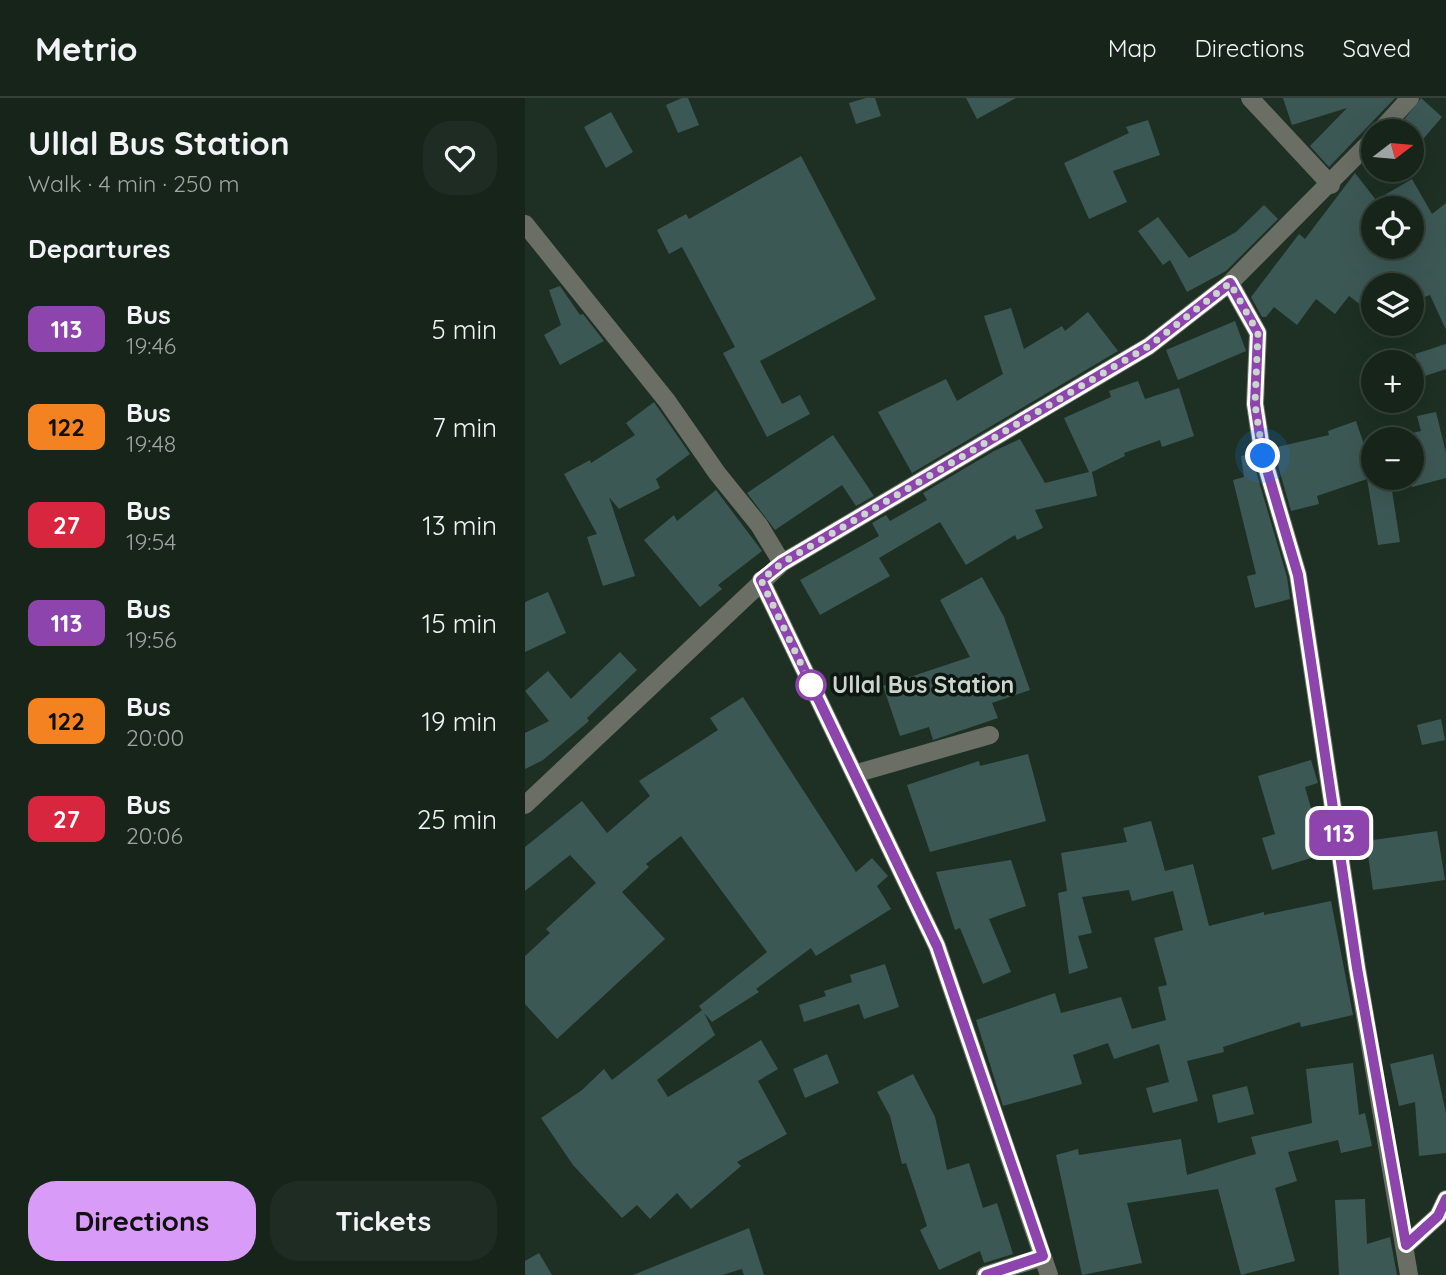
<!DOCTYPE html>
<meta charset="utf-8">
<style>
:root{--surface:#16241a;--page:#1f2c23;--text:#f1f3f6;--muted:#9ea4a2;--line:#354139;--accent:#d89bf8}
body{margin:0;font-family:Quicksand,sans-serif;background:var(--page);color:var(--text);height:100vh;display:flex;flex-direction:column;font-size:26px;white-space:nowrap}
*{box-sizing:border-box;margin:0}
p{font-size:23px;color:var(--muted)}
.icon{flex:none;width:38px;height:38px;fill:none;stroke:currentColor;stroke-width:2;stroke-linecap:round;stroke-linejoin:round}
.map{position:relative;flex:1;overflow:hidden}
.panel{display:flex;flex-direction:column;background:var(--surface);width:525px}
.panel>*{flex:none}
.badge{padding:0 14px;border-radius:10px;font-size:24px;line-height:46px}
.needle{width:46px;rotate:74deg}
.buttons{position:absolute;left:836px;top:21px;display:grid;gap:14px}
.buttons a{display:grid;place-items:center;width:63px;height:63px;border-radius:50%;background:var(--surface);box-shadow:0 7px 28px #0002,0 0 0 2px var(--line);font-size:35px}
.you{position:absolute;width:35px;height:35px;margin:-18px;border:5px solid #fff;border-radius:50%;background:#1a73e8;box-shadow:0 0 0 10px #1a73e833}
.map>.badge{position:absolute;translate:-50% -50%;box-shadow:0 0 0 4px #fff}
h2{padding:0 28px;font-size:26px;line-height:63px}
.round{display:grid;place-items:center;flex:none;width:74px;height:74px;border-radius:28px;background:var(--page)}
.overview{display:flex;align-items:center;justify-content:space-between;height:119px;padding:0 28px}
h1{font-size:33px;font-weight:700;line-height:52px}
.button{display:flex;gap:14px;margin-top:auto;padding:14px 28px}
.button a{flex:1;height:80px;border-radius:28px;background:var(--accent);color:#111;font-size:28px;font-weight:700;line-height:80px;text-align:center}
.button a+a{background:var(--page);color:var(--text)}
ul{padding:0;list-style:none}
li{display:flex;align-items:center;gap:21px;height:98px;padding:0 28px}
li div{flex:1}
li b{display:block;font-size:26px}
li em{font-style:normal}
li .badge{min-width:77px;font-weight:700;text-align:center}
header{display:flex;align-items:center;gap:42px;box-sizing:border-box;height:98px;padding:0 35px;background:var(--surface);border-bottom:2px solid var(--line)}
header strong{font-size:33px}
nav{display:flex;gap:38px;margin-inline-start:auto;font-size:24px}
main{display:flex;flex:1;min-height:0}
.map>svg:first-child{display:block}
</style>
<header>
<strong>Metrio</strong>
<nav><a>Map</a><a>Directions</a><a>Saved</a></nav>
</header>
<main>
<section class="panel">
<div class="overview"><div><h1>Ullal Bus Station</h1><p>Walk · 4 min · 250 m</p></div><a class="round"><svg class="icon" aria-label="heart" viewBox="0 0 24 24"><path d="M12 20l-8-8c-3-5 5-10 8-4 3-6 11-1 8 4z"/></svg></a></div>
<h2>Departures</h2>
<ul>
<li><span class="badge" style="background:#8e44ad;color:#fff">113</span><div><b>Bus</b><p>19:46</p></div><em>5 min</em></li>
<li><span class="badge" style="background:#f58220;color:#111">122</span><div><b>Bus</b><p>19:48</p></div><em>7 min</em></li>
<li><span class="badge" style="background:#d7263d;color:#fff">27</span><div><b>Bus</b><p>19:54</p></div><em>13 min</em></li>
<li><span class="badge" style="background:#8e44ad;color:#fff">113</span><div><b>Bus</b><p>19:56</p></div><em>15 min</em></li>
<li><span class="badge" style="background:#f58220;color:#111">122</span><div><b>Bus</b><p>20:00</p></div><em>19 min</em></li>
<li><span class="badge" style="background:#d7263d;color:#fff">27</span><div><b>Bus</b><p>20:06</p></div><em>25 min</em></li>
</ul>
<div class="button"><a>Directions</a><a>Tickets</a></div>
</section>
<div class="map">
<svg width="921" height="1177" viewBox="0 0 921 1177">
<rect width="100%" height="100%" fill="#1d3023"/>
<path fill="#3c5855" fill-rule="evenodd" d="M 157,0 L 163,0 L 174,27 L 153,35 L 141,7 Z
M 341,0 L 350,0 L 356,18 L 331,26 L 324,5 Z
M 441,0 L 491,0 L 452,21 Z
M 758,0 L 870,0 L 804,69 L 785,48 L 822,10 L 767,27 Z
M 896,0 L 917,19 L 887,54 L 887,33 L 870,33 Z
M 86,14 L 108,54 L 81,70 L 59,29 Z
M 623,22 L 635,57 L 588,73 L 602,104 L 564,121 L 539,65 L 604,35 L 601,29 Z
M 276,58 L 351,201 L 235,263 L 257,306 L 275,297 L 285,316 L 242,339 L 198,255 L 210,249 L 157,149 L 144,156 L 132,132 L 161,116 L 164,121 Z
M 830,75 L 851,102 L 887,81 L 907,116 L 921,105 L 921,232 L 905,197 L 889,203 L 887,187 L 849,187 L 849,217 L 824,198 L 810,216 L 791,201 L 772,227 L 749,209 L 741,219 L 737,219 L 726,199 L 774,136 L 780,141 ZM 849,110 L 887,110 L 887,149 L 849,149 Z
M 739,107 L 753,121 L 701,173 L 662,194 L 645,162 L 638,167 L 613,133 L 633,119 L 664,160 L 711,134 Z
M 35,188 L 55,217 L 58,216 L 79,243 L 35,267 L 19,237 L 36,227 L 24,192 Z
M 486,210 L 499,251 L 537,228 L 540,233 L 563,214 L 593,253 L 387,375 L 353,314 L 421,281 L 432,303 L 478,276 L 459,218 Z
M 710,223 L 721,253 L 653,282 L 641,252 Z
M 921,246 L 921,271 L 897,279 L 890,256 Z
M 613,283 L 620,301 L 654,290 L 669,338 L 637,349 L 635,342 L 599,355 L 600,358 L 567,374 L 572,398 L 510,412 L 518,430 L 492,442 L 490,437 L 441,467 L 415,424 L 354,460 L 365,478 L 295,517 L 275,482 L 354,438 L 347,425 L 361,417 L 365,423 L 402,402 L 398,395 L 469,353 L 495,341 L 520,385 L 564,374 L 539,320 L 586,299 L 584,293 Z
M 129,304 L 165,356 L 131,381 L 135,390 L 94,411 L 84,399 L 110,478 L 78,488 L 62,439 L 72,436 L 39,376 L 65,362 L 66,365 L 110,337 L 101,325 Z
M 911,314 L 921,355 L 921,380 L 887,389 L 887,335 L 896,333 L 892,318 Z
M 831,323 L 849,376 L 847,380 L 865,380 L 875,444 L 853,447 L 842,381 L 792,398 L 794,406 L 766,413 L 748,350 L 804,337 L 803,333 Z
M 308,337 L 349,398 L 331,408 L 317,387 L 250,432 L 222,395 Z
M 726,356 L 762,479 L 765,501 L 730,510 L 722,478 L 731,476 L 708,382 L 719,379 L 716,358 Z
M 191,392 L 237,453 L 193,487 L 197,491 L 175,509 L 119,442 L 149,417 L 152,423 Z
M 457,479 L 479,519 L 505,592 L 467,605 L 473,620 L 408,642 L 404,629 L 375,638 L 358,588 L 445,559 L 415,502 Z
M 23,494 L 41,535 L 0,554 L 0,504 Z
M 95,554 L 112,572 L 62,620 L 64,623 L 18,662 L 0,671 L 0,635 L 24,623 L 0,593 L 23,573 L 46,601 Z
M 218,599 L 331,774 L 347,760 L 363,778 L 352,788 L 366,811 L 291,858 L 286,850 L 231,891 L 234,894 L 187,924 L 179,915 L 190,937 L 132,982 L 143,999 L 236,942 L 253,971 L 233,983 L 262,1036 L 212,1064 L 216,1068 L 166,1111 L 152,1095 L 125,1121 L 112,1107 L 97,1120 L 48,1067 L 16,1020 L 57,992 L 79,971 L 87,982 L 177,912 L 174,908 L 242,854 L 156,738 L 121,766 L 124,769 L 97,794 L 140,841 L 32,941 L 0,906 L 0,858 L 25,835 L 21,831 L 71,785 L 45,757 L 0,793 L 0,749 L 57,703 L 82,735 L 125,698 L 114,683 L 193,632 L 185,620 Z
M 916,621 L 920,642 L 897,647 L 892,627 Z
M 503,656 L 521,723 L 405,754 L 382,687 L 454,663 L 455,668 Z
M 786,662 L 793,685 L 780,689 L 799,756 L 747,772 L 737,740 L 750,736 L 733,678 Z
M 626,723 L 640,773 L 668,766 L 684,828 L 739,814 L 739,817 L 806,803 L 828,917 L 776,929 L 775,924 L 698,949 L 699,954 L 662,963 L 673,1003 L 628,1015 L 621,990 L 644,984 L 634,946 L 589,961 L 583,945 L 548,957 L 557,986 L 478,1008 L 451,922 L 530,895 L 536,915 L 596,899 L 607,931 L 641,922 L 633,889 L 642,887 L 629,840 L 658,832 L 648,793 L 607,803 L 604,792 L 557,799 L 567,835 L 553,838 L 563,870 L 544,876 L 533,795 L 542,793 L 536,755 L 602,744 L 598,730 Z
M 912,733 L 920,782 L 848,792 L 841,743 Z
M 486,762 L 501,808 L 464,821 L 486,874 L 458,886 L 435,830 L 430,832 L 411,774 Z
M 360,866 L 374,909 L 339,921 L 334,906 L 279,924 L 274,907 L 301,898 L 299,893 L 327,884 L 325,877 Z
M 302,956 L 314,985 L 280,1000 L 268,971 Z
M 908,956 L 921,1015 L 921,1055 L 894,1058 L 890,1004 L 874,1008 L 865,966 Z
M 828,965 L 834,1017 L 840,1015 L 847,1048 L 816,1055 L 813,1042 L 763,1054 L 772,1083 L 750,1090 L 770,1163 L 716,1177 L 693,1091 L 602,1105 L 617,1165 L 557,1177 L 531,1057 L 553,1051 L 554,1057 L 656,1041 L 662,1077 L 717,1060 L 731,1056 L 726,1039 L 787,1025 L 781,971 Z
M 388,976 L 410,1019 L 422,1072 L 444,1065 L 458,1110 L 472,1105 L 488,1156 L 459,1165 L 455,1153 L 414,1172 L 395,1132 L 402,1128 L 381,1065 L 377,1066 L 365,1018 L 352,994 Z
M 722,988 L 729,1016 L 693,1025 L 687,997 Z
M 840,1101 L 842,1146 L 865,1139 L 872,1177 L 814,1177 L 810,1102 Z
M 224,1130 L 239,1177 L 219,1177 L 217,1171 L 197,1177 L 108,1177 Z
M 14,1155 L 27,1177 L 0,1177 L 0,1163 Z"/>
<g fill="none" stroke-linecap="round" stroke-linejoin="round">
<path stroke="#6b6e64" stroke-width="18" d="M 725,0 L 806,87
M 855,33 L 885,0
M 0,126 L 142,303 L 192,375 L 234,427 L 257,465
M 705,185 L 733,235 L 730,306 L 738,358 L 773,477 L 832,870 L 884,1177
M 236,482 L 412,848 L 524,1177
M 329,676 L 465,637
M 0,707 L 257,465 L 624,248 L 705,185 L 849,40
M 881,1147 L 913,1118 L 921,1101
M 460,1177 L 518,1159"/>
</g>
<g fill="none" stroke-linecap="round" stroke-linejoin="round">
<g stroke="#fff" stroke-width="16">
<path id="line" d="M 461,1177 L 518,1158 L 412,848 L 236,482 L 257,465 L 624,248 L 705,185 L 733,235 L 730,306 L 738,358 L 773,477 L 832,870 L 881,1147 L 913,1118 L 921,1101"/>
</g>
<use href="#line" stroke="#8e44ad" stroke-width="10"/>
<path stroke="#cad6cd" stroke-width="7" stroke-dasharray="0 12.6" d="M 286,587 L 236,482 L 257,465 L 624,248 L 705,185 L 733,235 L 730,306 L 738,358"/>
</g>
<circle fill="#fff" stroke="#8e44ad" stroke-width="3.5" cx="286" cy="587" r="14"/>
<g text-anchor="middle" stroke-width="7" stroke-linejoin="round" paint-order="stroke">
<g font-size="23" font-weight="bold" fill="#cad6cd" stroke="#0d1610" text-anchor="start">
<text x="307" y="595">Ullal Bus Station</text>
</g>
</g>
</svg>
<div class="buttons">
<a><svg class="needle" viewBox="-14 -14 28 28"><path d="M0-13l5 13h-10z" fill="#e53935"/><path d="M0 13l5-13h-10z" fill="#9ea4a2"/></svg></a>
<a><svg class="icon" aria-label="locate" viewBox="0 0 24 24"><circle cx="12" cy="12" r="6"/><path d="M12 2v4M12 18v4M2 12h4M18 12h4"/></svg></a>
<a><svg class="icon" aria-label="layers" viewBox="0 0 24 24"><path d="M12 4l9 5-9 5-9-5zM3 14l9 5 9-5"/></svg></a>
<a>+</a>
<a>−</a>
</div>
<div class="you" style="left:738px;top:358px"></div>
<b class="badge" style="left:814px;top:735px;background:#8e44ad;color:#fff">113</b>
</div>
</main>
